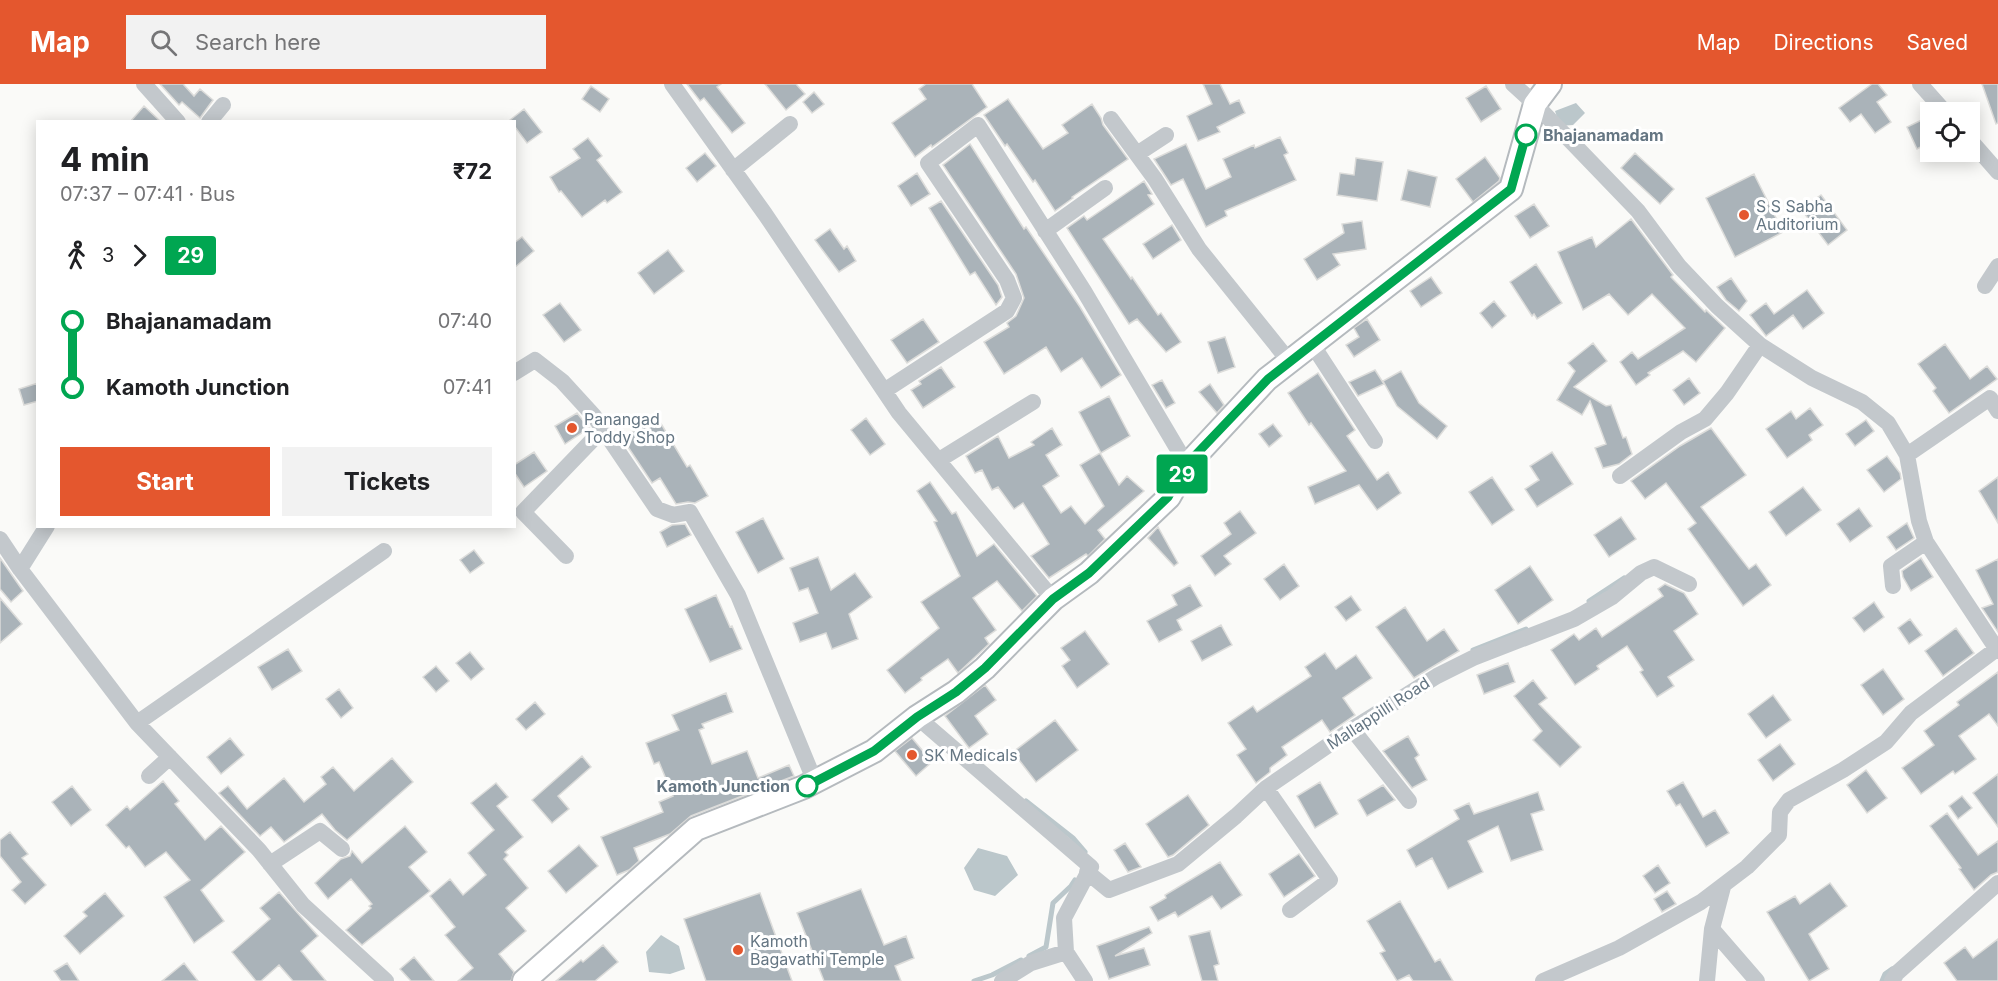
<!DOCTYPE html>
<meta charset="utf-8">
<style>
:root{--surface:#fff;--page:#f2f2f2;--text:#202124;--muted:#757577;--accent:#e4572e}
body{margin:0;font-family:Inter,sans-serif;background:var(--page);color:var(--text);height:100vh;display:flex;flex-direction:column;font-size:22px;white-space:nowrap}
*{box-sizing:border-box;margin:0}
p{font-size:20px;color:var(--muted)}
.icon{flex:none;width:33px;height:33px;fill:none;stroke:currentColor;stroke-width:2;stroke-linecap:round;stroke-linejoin:round}
.map{position:relative;flex:1;overflow:hidden}
.panel{position:absolute;left:36px;top:36px;width:480px;height:408px;display:flex;flex-direction:column;background:var(--surface);border-radius:0px;box-shadow:0 3px 15px #0003}
.panel>*{flex:none}
.badge{padding:0 12px;border-radius:4px;font-size:21px;line-height:39px}
.controls{position:absolute;left:1920px;top:18px;display:grid;gap:12px}
.controls a{display:grid;place-items:center;width:60px;height:60px;border-radius:0px;background:var(--surface);box-shadow:0 3px 15px #0003;font-size:30px}
.map>.badge{position:absolute;translate:-50% -50%;box-shadow:0 0 0 3px #fff}
.legs{display:flex;align-items:center;gap:9px;height:66px;padding:0 24px;font-size:20px}
.legs p{margin-inline-start:auto}
.summary{display:flex;align-items:center;justify-content:space-between;height:102px;padding:0 24px}
h1{font-size:33px;font-weight:700;line-height:45px}
.cta{display:flex;gap:12px;margin-top:auto;padding:12px 24px}
.cta a{flex:1;height:69px;border-radius:0px;background:var(--accent);color:#fff;font-size:24px;font-weight:700;line-height:69px;text-align:center}
.cta a+a{background:var(--page);color:var(--text)}
ul{padding:0 24px;list-style:none}
li{display:flex;align-items:center;gap:21px;height:66px;font-size:22px}
li i{display:grid;place-items:center;width:9px;height:100%;margin:0 8px;background:currentColor}
li i::after{content:'';width:15px;height:15px;margin:-8px;border:4px solid;border-radius:50%;background:var(--surface)}
li p{margin-inline-start:auto}
li:first-child i{background:linear-gradient(#0000 50%,currentColor 0)}
li:last-child i{background:linear-gradient(currentColor 50%,#0000 0)}
header{display:flex;align-items:center;gap:36px;box-sizing:border-box;height:84px;padding:0 30px;background:var(--accent);color:#fff}
header strong{font-size:28px}
nav{display:flex;gap:33px;margin-inline-start:auto;font-size:21px}
.search{width:420px;height:54px;background:var(--page);display:flex;align-items:center;gap:15px;box-sizing:border-box;padding:0 21px;border-radius:0px;color:var(--muted);font-size:22px}
.map>svg:first-child{display:block}
</style>
<header>
<strong>Map</strong>
<div class="search"><svg class="icon" aria-label="search" viewBox="0 0 24 24"><circle cx="10" cy="10" r="6"/><path d="M15 15l6 6"/></svg>Search here</div>
<nav><a>Map</a><a>Directions</a><a>Saved</a></nav>
</header>
<div class="map">
<svg width="1998" height="897" viewBox="0 0 1998 897">
<rect width="100%" height="100%" fill="#fafaf8"/>
<path fill="#bbc7cb" d="M 1576,19 L 1585,29 L 1573,41 L 1560,42 L 1555,27 Z
M 978,764 L 1007,772 L 1018,791 L 995,812 L 974,806 L 964,784 Z
M 661,851 L 679,862 L 685,885 L 670,890 L 649,888 L 646,868 Z"/>
<g fill="none" stroke-linecap="round" stroke-linejoin="round">
<path stroke="#bbc7cb" stroke-width="5" d="M 1589,517 L 1624,494
M 1473,566 L 1526,545
M 1026,717 L 1073,754 L 1085,768
M 1029,872 L 1046,863 L 1053,819 L 1071,802 L 1075,796
M 974,897 L 992,891 L 1021,876
M 1882,897 L 1885,890 L 1892,885"/>
</g>
<path fill="#aab3b9" stroke="#dcdcda" stroke-width="1.5" d="M 160,0 L 183,0 L 194,12 L 200,5 L 213,16 L 200,34 L 182,18 L 179,21 Z
M 687,0 L 721,0 L 717,3 L 745,39 L 732,49 L 704,14 L 700,17 Z
M 765,0 L 796,0 L 805,10 L 786,26 Z
M 926,0 L 972,0 L 987,23 L 932,63 L 931,61 L 915,73 L 892,39 L 926,15 L 919,5 Z
M 1203,0 L 1220,0 L 1230,20 L 1239,16 L 1245,29 L 1217,43 L 1220,48 L 1198,57 L 1187,32 L 1212,20 Z
M 1872,0 L 1878,0 L 1887,11 L 1877,18 L 1891,38 L 1875,49 L 1861,30 L 1850,38 L 1839,24 Z
M 1982,0 L 1998,0 L 1998,39 L 1996,40 Z
M 591,2 L 609,15 L 600,28 L 582,15 Z
M 1486,2 L 1501,25 L 1481,38 L 1466,14 Z
M 814,8 L 824,20 L 812,29 L 803,18 Z
M 1008,15 L 1043,65 L 1068,49 L 1062,41 L 1092,20 L 1101,34 L 1103,41 L 1128,75 L 1072,113 L 1073,114 L 1055,127 L 1035,96 L 1033,98 L 1007,60 L 1005,62 L 984,31 Z
M 144,22 L 161,38 L 130,38 Z
M 524,25 L 542,48 L 527,59 L 515,43 L 514,38 L 510,36 Z
M 1930,32 L 1930,58 L 1917,65 L 1907,43 Z
M 1280,53 L 1288,69 L 1284,71 L 1296,96 L 1225,127 L 1227,132 L 1206,143 L 1183,95 L 1171,101 L 1154,75 L 1186,60 L 1206,105 L 1231,93 L 1223,75 L 1254,61 L 1255,64 Z
M 588,54 L 602,72 L 597,76 L 622,108 L 607,119 L 605,116 L 582,133 L 561,107 L 559,108 L 550,93 L 580,74 L 573,65 Z
M 970,60 L 1024,145 L 1026,143 L 1080,223 L 1121,291 L 1101,304 L 1082,274 L 1061,288 L 1046,263 L 1004,290 L 984,258 L 1009,243 L 1007,239 L 1016,232 L 1024,214 L 1016,190 L 943,81 Z
M 705,69 L 716,82 L 697,98 L 686,84 Z
M 1635,69 L 1674,105 L 1660,120 L 1621,84 Z
M 1485,73 L 1500,94 L 1499,97 L 1473,118 L 1456,95 Z
M 1356,74 L 1383,78 L 1377,117 L 1337,111 L 1340,89 L 1354,91 Z
M 1408,86 L 1437,93 L 1430,123 L 1401,116 Z
M 917,89 L 930,110 L 911,122 L 898,102 Z
M 1754,90 L 1783,148 L 1735,173 L 1706,114 Z
M 1144,97 L 1152,110 L 1148,111 L 1154,120 L 1103,155 L 1131,195 L 1132,193 L 1158,231 L 1161,229 L 1181,258 L 1166,268 L 1137,235 L 1129,240 L 1067,144 L 1084,132 L 1087,136 Z
M 1821,111 L 1847,146 L 1828,161 L 1801,125 Z
M 941,117 L 998,201 L 1002,213 L 996,221 L 975,188 L 970,191 L 929,124 Z
M 1534,120 L 1549,142 L 1530,154 L 1515,132 Z
M 1631,135 L 1673,191 L 1671,193 L 1705,228 L 1706,226 L 1725,244 L 1696,278 L 1683,267 L 1648,289 L 1650,291 L 1636,301 L 1620,278 L 1632,268 L 1638,275 L 1685,244 L 1652,210 L 1628,231 L 1609,210 L 1583,226 L 1558,168 L 1592,153 L 1596,163 Z
M 1362,137 L 1366,165 L 1333,170 L 1340,181 L 1317,196 L 1304,175 L 1344,149 L 1342,140 Z
M 1172,141 L 1181,156 L 1153,175 L 1143,160 Z
M 830,145 L 844,165 L 847,162 L 856,177 L 839,188 L 815,156 Z
M 522,153 L 534,167 L 514,184 L 514,159 Z
M 668,166 L 684,187 L 654,210 L 638,189 Z
M 1536,180 L 1562,219 L 1537,235 L 1534,230 L 1532,232 L 1510,198 Z
M 1431,193 L 1442,209 L 1421,223 L 1410,207 Z
M 1731,194 L 1747,217 L 1739,227 L 1726,216 L 1717,203 Z
M 1807,206 L 1824,229 L 1803,245 L 1793,231 L 1766,252 L 1750,231 L 1766,219 L 1774,230 Z
M 1494,217 L 1506,232 L 1492,244 L 1480,229 Z
M 560,219 L 581,246 L 564,258 L 543,231 Z
M 923,235 L 939,258 L 907,279 L 891,256 Z
M 1367,235 L 1380,256 L 1354,273 L 1346,261 L 1359,253 L 1354,244 Z
M 1225,253 L 1235,283 L 1218,289 L 1208,258 Z
M 1593,259 L 1607,277 L 1574,303 L 1606,322 L 1611,321 L 1623,354 L 1626,353 L 1632,370 L 1619,380 L 1603,384 L 1595,364 L 1606,360 L 1590,317 L 1582,331 L 1557,316 L 1575,287 L 1568,279 Z
M 1945,260 L 1970,295 L 1987,282 L 1997,295 L 1949,329 L 1933,307 L 1936,304 L 1918,280 Z
M 941,283 L 955,303 L 923,324 L 911,306 L 921,300 L 919,297 Z
M 1375,286 L 1384,300 L 1358,312 L 1349,298 Z
M 1401,287 L 1419,319 L 1447,342 L 1437,355 L 1397,322 L 1383,297 Z
M 1318,289 L 1355,346 L 1347,352 L 1377,396 L 1388,388 L 1401,409 L 1377,426 L 1359,401 L 1315,420 L 1308,403 L 1346,387 L 1311,339 L 1309,341 L 1288,309 Z
M 1689,294 L 1700,309 L 1684,321 L 1673,306 Z
M 1162,296 L 1175,319 L 1166,324 L 1152,301 Z
M 38,299 L 38,317 L 24,321 L 19,305 Z
M 1210,300 L 1224,321 L 1217,329 L 1199,308 Z
M 1109,312 L 1130,352 L 1101,369 L 1079,328 Z
M 1810,324 L 1823,341 L 1809,351 L 1812,356 L 1787,374 L 1766,345 L 1791,327 L 1796,335 Z
M 577,329 L 589,344 L 565,360 L 555,342 Z
M 657,333 L 687,383 L 690,381 L 708,412 L 695,419 L 688,418 L 676,420 L 660,394 L 652,399 L 622,354 Z
M 866,334 L 885,360 L 870,371 L 851,346 Z
M 1866,336 L 1874,347 L 1855,362 L 1846,350 Z
M 1273,340 L 1282,352 L 1269,363 L 1259,350 Z
M 1052,344 L 1062,361 L 1046,371 L 1059,392 L 1043,402 L 1061,429 L 1071,422 L 1085,440 L 1104,422 L 1080,381 L 1100,369 L 1119,401 L 1127,392 L 1144,407 L 1098,446 L 1105,455 L 1088,472 L 1086,470 L 1049,494 L 1031,472 L 1049,460 L 1023,419 L 1014,425 L 998,403 L 992,406 L 982,386 L 975,389 L 966,372 L 998,352 L 1009,374 L 1034,361 L 1031,358 Z
M 1711,344 L 1746,391 L 1701,423 L 1749,485 L 1756,480 L 1771,501 L 1743,522 L 1688,445 L 1696,439 L 1666,399 L 1645,415 L 1631,397 L 1680,362 Z
M 534,368 L 547,387 L 524,403 L 514,388 L 514,381 Z
M 1552,368 L 1573,400 L 1537,423 L 1525,405 L 1539,396 L 1530,382 Z
M 1887,372 L 1900,389 L 1901,395 L 1884,408 L 1867,386 Z
M 1492,393 L 1514,426 L 1492,441 L 1469,408 Z
M 1998,393 L 1998,439 L 1979,407 Z
M 930,398 L 952,430 L 956,428 L 977,472 L 994,460 L 1037,512 L 1022,527 L 997,497 L 973,514 L 996,546 L 985,554 L 989,560 L 958,589 L 948,575 L 921,594 L 922,596 L 905,609 L 887,586 L 939,544 L 921,518 L 960,492 L 934,438 L 937,437 L 917,407 Z
M 1803,403 L 1821,426 L 1786,452 L 1769,428 Z
M 1859,424 L 1872,442 L 1850,458 L 1837,440 Z
M 1240,427 L 1256,449 L 1224,472 L 1231,480 L 1215,492 L 1201,472 L 1231,450 L 1224,439 Z
M 1621,433 L 1636,455 L 1609,473 L 1594,451 Z
M 763,434 L 784,475 L 758,489 L 736,448 Z
M 1907,439 L 1914,454 L 1896,466 L 1887,453 Z
M 685,440 L 691,451 L 667,463 L 660,448 L 672,441 Z
M 1158,443 L 1178,479 L 1174,482 L 1148,454 Z
M 474,466 L 484,479 L 470,489 L 460,476 Z
M 818,473 L 831,506 L 855,489 L 872,513 L 849,530 L 858,555 L 832,565 L 826,549 L 800,558 L 793,539 L 818,529 L 808,504 L 799,507 L 790,484 Z
M 0,474 L 23,507 L 11,518 L 0,505 Z
M 1921,474 L 1933,493 L 1911,507 L 1903,493 L 1902,487 Z
M 1998,475 L 1998,548 L 1982,524 L 1993,520 L 1976,486 Z
M 1284,480 L 1299,502 L 1280,516 L 1264,495 Z
M 1530,482 L 1553,516 L 1518,540 L 1495,506 Z
M 1665,500 L 1684,509 L 1698,530 L 1674,547 L 1694,576 L 1668,593 L 1674,602 L 1657,613 L 1640,588 L 1643,586 L 1627,562 L 1597,582 L 1599,585 L 1575,601 L 1551,566 L 1574,550 L 1579,556 L 1596,544 L 1602,553 L 1663,512 L 1658,505 Z
M 1190,501 L 1202,522 L 1177,536 L 1182,546 L 1159,558 L 1147,537 L 1177,521 L 1172,511 Z
M 716,511 L 730,543 L 732,542 L 742,565 L 710,578 L 685,525 Z
M 1351,512 L 1361,526 L 1346,537 L 1335,523 Z
M 0,514 L 22,540 L 0,559 Z
M 1874,518 L 1884,533 L 1864,548 L 1853,534 Z
M 1405,523 L 1427,557 L 1444,545 L 1459,567 L 1414,594 L 1376,543 Z
M 1910,535 L 1922,551 L 1909,560 L 1898,544 Z
M 1221,541 L 1232,561 L 1202,577 L 1191,557 Z
M 1956,544 L 1974,569 L 1943,592 L 1925,567 Z
M 1085,547 L 1109,580 L 1077,604 L 1062,582 L 1070,576 L 1061,564 Z
M 288,565 L 302,587 L 272,606 L 258,583 Z
M 470,568 L 484,585 L 471,596 L 456,579 Z
M 1325,569 L 1336,585 L 1356,571 L 1372,594 L 1343,614 L 1355,631 L 1330,648 L 1322,636 L 1282,663 L 1287,671 L 1270,684 L 1270,688 L 1256,699 L 1237,671 L 1246,665 L 1228,639 L 1253,622 L 1257,628 L 1311,592 L 1305,583 Z
M 1508,579 L 1515,598 L 1484,610 L 1477,591 Z
M 436,582 L 449,597 L 436,608 L 423,593 Z
M 1883,585 L 1904,615 L 1883,631 L 1861,601 Z
M 1998,588 L 1998,642 L 1989,630 L 1959,652 L 1976,675 L 1955,690 L 1953,687 L 1921,710 L 1902,684 L 1934,661 L 1924,647 L 1959,621 L 1957,618 Z
M 1533,596 L 1547,614 L 1539,620 L 1581,663 L 1560,683 L 1533,656 L 1542,647 L 1514,612 Z
M 985,601 L 996,616 L 975,632 L 988,650 L 969,664 L 945,632 Z
M 339,605 L 353,624 L 341,634 L 326,615 Z
M 726,609 L 733,628 L 702,640 L 704,644 L 699,646 L 712,680 L 747,667 L 758,694 L 789,681 L 794,692 L 691,732 L 670,750 L 634,764 L 639,777 L 629,786 L 617,791 L 601,753 L 663,728 L 659,718 L 673,712 L 659,678 L 654,680 L 646,659 L 679,646 L 672,631 Z
M 1773,611 L 1791,636 L 1766,654 L 1748,630 Z
M 535,618 L 545,630 L 526,646 L 516,635 Z
M 1055,636 L 1078,666 L 1036,698 L 1013,668 Z
M 1408,652 L 1419,671 L 1415,674 L 1427,696 L 1412,704 L 1383,667 Z
M 230,654 L 244,671 L 221,690 L 207,673 Z
M 912,654 L 932,678 L 916,692 L 895,667 Z
M 1780,660 L 1795,680 L 1773,697 L 1758,676 Z
M 582,672 L 591,683 L 558,712 L 569,725 L 552,739 L 532,716 Z
M 392,674 L 413,698 L 347,756 L 335,746 L 322,730 L 284,758 L 271,743 L 260,752 L 219,709 L 228,702 L 247,725 L 284,694 L 304,718 L 326,700 L 321,693 L 333,683 L 354,707 Z
M 1866,686 L 1887,714 L 1867,729 L 1847,701 Z
M 1998,690 L 1998,743 L 1973,709 Z
M 163,697 L 179,717 L 175,720 L 205,756 L 221,742 L 245,768 L 201,806 L 224,837 L 194,859 L 164,813 L 190,796 L 166,768 L 145,783 L 129,762 L 126,764 L 106,741 L 127,722 L 130,726 Z
M 1320,698 L 1338,730 L 1315,744 L 1297,712 Z
M 1683,698 L 1703,733 L 1715,726 L 1729,749 L 1706,763 L 1680,720 L 1676,722 L 1667,707 Z
M 496,699 L 508,713 L 497,722 L 523,753 L 505,768 L 508,771 L 504,775 L 528,804 L 506,824 L 526,847 L 499,870 L 514,888 L 511,897 L 458,897 L 473,884 L 445,851 L 455,843 L 430,812 L 450,795 L 463,811 L 486,791 L 468,769 L 494,746 L 471,719 Z
M 1383,701 L 1395,716 L 1367,732 L 1358,716 Z
M 72,702 L 91,726 L 71,742 L 52,718 Z
M 1538,708 L 1544,726 L 1531,730 L 1543,766 L 1511,777 L 1498,742 L 1468,757 L 1483,788 L 1448,805 L 1432,774 L 1416,783 L 1407,766 L 1459,735 L 1454,726 L 1469,719 L 1474,730 Z
M 1188,711 L 1209,741 L 1173,771 L 1168,773 L 1146,740 Z
M 1962,712 L 1972,724 L 1958,735 L 1949,722 Z
M 1947,729 L 1978,771 L 1998,757 L 1998,788 L 1991,791 L 1974,806 L 1959,785 L 1961,784 L 1930,742 Z
M 405,742 L 427,768 L 409,783 L 430,807 L 362,861 L 346,846 L 371,824 L 369,822 L 372,820 L 351,795 L 328,815 L 315,799 L 341,775 L 350,772 L 352,767 L 362,779 Z
M 10,748 L 28,770 L 22,774 L 46,801 L 25,820 L 12,806 L 21,798 L 0,772 L 0,756 Z
M 1125,759 L 1141,783 L 1128,788 L 1114,766 Z
M 579,761 L 598,782 L 566,809 L 548,787 Z
M 1299,770 L 1315,792 L 1284,813 L 1269,790 Z
M 1220,778 L 1242,811 L 1221,825 L 1212,812 L 1178,833 L 1175,828 L 1158,837 L 1150,823 L 1166,814 L 1165,811 Z
M 1658,781 L 1670,799 L 1655,809 L 1643,792 Z
M 1830,799 L 1847,822 L 1809,850 L 1829,885 L 1809,897 L 1767,828 L 1795,812 L 1800,820 Z
M 861,805 L 884,861 L 906,852 L 914,874 L 895,882 L 901,897 L 824,897 L 797,829 Z
M 1667,807 L 1676,820 L 1662,828 L 1654,815 Z
M 279,808 L 318,852 L 301,867 L 326,897 L 293,897 L 279,881 L 261,897 L 256,897 L 232,868 L 270,835 L 260,824 Z
M 105,809 L 124,832 L 80,870 L 64,852 L 87,832 L 83,828 Z
M 760,809 L 792,897 L 706,897 L 684,835 Z
M 1400,817 L 1435,878 L 1440,875 L 1453,897 L 1413,897 L 1409,891 L 1397,897 L 1380,869 L 1385,867 L 1367,837 Z
M 1149,843 L 1152,849 L 1115,872 L 1144,864 L 1150,881 L 1109,895 L 1097,862 Z
M 1210,847 L 1219,880 L 1214,882 L 1218,897 L 1202,897 L 1189,852 Z
M 1998,855 L 1998,897 L 1957,897 L 1944,879 L 1965,863 L 1973,874 Z
M 603,861 L 618,878 L 595,897 L 556,897 L 581,876 L 583,878 Z
M 414,873 L 434,897 L 411,897 L 400,885 Z
M 67,879 L 79,897 L 61,897 L 54,887 Z
M 184,879 L 198,897 L 162,897 Z"/>
<g fill="none" stroke-linecap="round" stroke-linejoin="round">
<g stroke="#b5babe" stroke-width="26">
<path id="major" d="M 524,897 L 696,745 L 804,703 L 874,667 L 917,633 L 956,608 L 985,584 L 1053,515 L 1089,489 L 1169,413 L 1187,381 L 1267,295 L 1511,105 L 1535,20 L 1550,0"/>
</g>
<path stroke="#c3c8cc" stroke-width="16" d="M 144,0 L 178,38
M 672,0 L 765,130 L 899,329 L 1053,515
M 1513,0 L 1535,20 L 1638,127 L 1679,182 L 1717,222 L 1760,261 L 1812,294 L 1862,318 L 1888,339 L 1907,371 L 1919,437 L 1926,458 L 1998,567
M 1920,0 L 1945,28
M 1111,35 L 1155,95 L 1199,165 L 1289,277
M 209,38 L 223,21
M 1970,56 L 1998,88
M 1137,70 L 1166,51
M 733,86 L 790,40
M 1045,147 L 1105,104
M 1985,202 L 1998,182
M 1312,260 L 1375,357
M 514,289 L 535,276 L 562,297 L 594,332 L 657,425 L 673,431 L 690,428 L 738,511 L 815,698
M 884,307 L 1007,227 L 1014,214 L 1007,196 L 928,79 L 978,41 L 1084,207 L 1187,381
M 1907,371 L 1990,314 L 1998,327
M 939,376 L 1033,318
M 1620,392 L 1681,348 L 1705,335 L 1727,309 L 1760,261
M 0,455 L 20,485 L 137,639 L 259,766 L 303,821 L 386,897
M 566,472 L 523,428 L 603,345
M 20,485 L 47,442
M 1893,502 L 1891,482 L 1926,458
M 917,633 L 1091,783 L 1064,834 L 1066,868 L 1031,879 L 1002,897
M 137,639 L 384,467
M 1352,645 L 1409,717
M 149,692 L 170,673
M 1266,704 L 1330,796 L 1290,826
M 270,780 L 320,747 L 342,765
M 1087,788 L 1109,806 L 1178,780 L 1236,732 L 1266,704 L 1352,645 L 1437,592 L 1473,574 L 1574,535 L 1612,513 L 1641,489 L 1654,483 L 1689,500
M 1723,803 L 1712,845 L 1757,897
M 1066,868 L 1085,897
M 1543,897 L 1619,864 L 1701,818 L 1747,783 L 1779,751 L 1780,728 L 1789,716 L 1843,686 L 1886,658 L 1911,629 L 1998,564
M 1707,897 L 1712,845
M 1892,897 L 1897,889 L 1998,799"/>
<use href="#major" stroke="#fff" stroke-width="22"/>
</g>
<g fill="none" stroke-linecap="round" stroke-linejoin="round">
<g stroke="#fff" stroke-width="14">
<path id="line-1" d="M 807,702 L 874,667 L 917,633 L 956,608 L 985,584 L 1053,515 L 1089,489 L 1168,413 L 1186,381 L 1268,295 L 1511,105 L 1526,51"/>
</g>
<use href="#line-1" stroke="#00a651" stroke-width="9"/>
</g>
<g fill="#fff" stroke="#00a651" stroke-width="3">
<circle cx="1526" cy="51" r="10"/>
<circle cx="807" cy="702" r="10"/>
</g>
<g fill="#e4572e" stroke="#fff" stroke-width="2">
<circle cx="1744" cy="131" r="6"/>
<circle cx="572" cy="344" r="6"/>
<circle cx="912" cy="671" r="6"/>
<circle cx="738" cy="866" r="6"/>
</g>
<g text-anchor="middle" stroke-width="6" stroke-linejoin="round" paint-order="stroke">
<g font-size="16" font-weight="bold" fill="#657683" stroke="#fff" text-anchor="start">
<text x="1543" y="57">Bhajanamadam</text>
<text x="790" y="708" text-anchor="end">Kamoth Junction</text>
</g>
<g font-size="16" fill="#657683" stroke="#fff" text-anchor="start">
<text x="1756" y="128">S S Sabha<tspan x="1756" dy="18">Auditorium</tspan></text>
<text x="584" y="341">Panangad<tspan x="584" dy="18">Toddy Shop</tspan></text>
<text x="924" y="677">SK Medicals</text>
<text x="750" y="863">Kamoth<tspan x="750" dy="18">Bagavathi Temple</tspan></text>
</g>
<g font-size="16" fill="#657683" stroke="#fff">
<text transform="translate(1378 629) rotate(-33)" y="6">Mallappilli Road</text>
</g>
</g>
</svg>
<div class="controls">
<a><svg class="icon" aria-label="locate" viewBox="0 0 24 24"><circle cx="12" cy="12" r="6"/><path d="M12 2v4M12 18v4M2 12h4M18 12h4"/></svg></a>
</div>
<b class="badge" style="left:1182px;top:390px;background:#00a651;color:#fff">29</b>
<section class="panel">
<div class="summary"><div><h1>4 min</h1><p>07:37 – 07:41 · Bus</p></div><b>₹72</b></div>
<div class="legs"><svg class="icon" aria-label="walk" viewBox="0 0 24 24"><circle cx="13" cy="4" r="2"/><path d="M13 8l-2 6 4 7M11 14l-3 7M7 12l3-4h3l4 4"/></svg>3<svg class="icon" aria-label="forward" viewBox="0 0 24 24"><path d="M9 5l7 7-7 7"/></svg><b class="badge" style="background:#00a651;color:#fff">29</b></div>
<ul>
<li><i style="color:#00a651"></i><b>Bhajanamadam</b><p>07:40</p></li>
<li><i style="color:#00a651"></i><b>Kamoth Junction</b><p>07:41</p></li>
</ul>
<div class="cta"><a>Start</a><a>Tickets</a></div>
</section>
</div>
